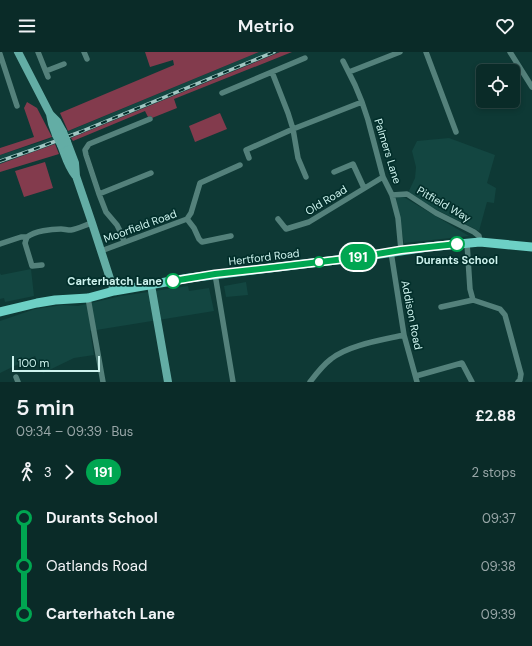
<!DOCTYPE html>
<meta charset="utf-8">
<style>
:root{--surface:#0a2b28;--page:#183734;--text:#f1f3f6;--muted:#99a7a8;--line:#2a4745}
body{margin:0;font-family:"DM Sans",sans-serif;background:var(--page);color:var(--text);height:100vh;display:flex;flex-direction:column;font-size:15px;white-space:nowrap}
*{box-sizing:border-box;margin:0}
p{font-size:13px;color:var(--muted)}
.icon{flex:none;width:22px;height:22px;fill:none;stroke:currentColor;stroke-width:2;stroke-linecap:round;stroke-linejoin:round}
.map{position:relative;height:330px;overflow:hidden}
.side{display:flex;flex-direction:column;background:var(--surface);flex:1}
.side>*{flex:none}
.badge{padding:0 8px;border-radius:13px;font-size:14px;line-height:26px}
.buttons{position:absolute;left:476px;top:12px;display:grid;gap:8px}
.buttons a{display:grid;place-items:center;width:44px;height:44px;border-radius:6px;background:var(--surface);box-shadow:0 2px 6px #0003,0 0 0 1px var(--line);font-size:20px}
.scale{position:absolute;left:12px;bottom:10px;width:88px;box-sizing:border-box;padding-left:4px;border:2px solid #cef3ee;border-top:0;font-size:11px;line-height:14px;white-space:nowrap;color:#cef3ee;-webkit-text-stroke:3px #022f2b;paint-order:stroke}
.map>.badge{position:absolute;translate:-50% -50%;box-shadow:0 0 0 2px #fff}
.legs{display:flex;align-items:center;gap:6px;height:44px;padding:0 16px;font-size:13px}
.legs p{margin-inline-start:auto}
.overview{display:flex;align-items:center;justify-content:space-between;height:68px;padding:0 16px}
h1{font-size:22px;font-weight:600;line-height:30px}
ul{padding:0 16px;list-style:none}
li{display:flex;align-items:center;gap:14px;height:48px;font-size:15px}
li i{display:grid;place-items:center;width:6px;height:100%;margin:0 5px;background:currentColor}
li i::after{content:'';width:10px;height:10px;margin:-5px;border:3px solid;border-radius:50%;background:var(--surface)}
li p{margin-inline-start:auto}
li:first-child i{background:linear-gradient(#0000 50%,currentColor 0)}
li:last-child i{background:linear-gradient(currentColor 50%,#0000 0)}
header{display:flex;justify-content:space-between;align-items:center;height:52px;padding:0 16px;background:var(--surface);font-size:18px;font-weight:600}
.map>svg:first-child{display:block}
</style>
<header><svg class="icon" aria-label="menu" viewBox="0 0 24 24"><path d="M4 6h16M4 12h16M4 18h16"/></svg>Metrio<svg class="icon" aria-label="heart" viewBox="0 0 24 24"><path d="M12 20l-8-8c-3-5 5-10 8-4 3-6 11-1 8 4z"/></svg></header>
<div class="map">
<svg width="532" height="330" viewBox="0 0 532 330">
<rect width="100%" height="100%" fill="#0e3935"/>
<path fill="#134641" d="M 259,0 L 280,0 L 78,84 L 43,97 L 0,112 L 0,103 L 41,90 L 76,76 Z
M 449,86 L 495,103 L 487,131 L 496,136 L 494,151 L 487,150 L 479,179 L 407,143 L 415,126 L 416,115 L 412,99 L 417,89 Z
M 402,144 L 469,184 L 404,191 L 396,146 Z
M 31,217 L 34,244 L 5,250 L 4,246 L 0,247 L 0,221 L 1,223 Z
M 246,230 L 248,243 L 226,245 L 224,234 Z
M 188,234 L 189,239 L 209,236 L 214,259 L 90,279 L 94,303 L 74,306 L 43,321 L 35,304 L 0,321 L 0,269 L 35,257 L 63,253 L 78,254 L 121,244 Z"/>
<path fill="#833b4d" d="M 145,0 L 259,0 L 68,79 L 60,61 L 174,13 L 173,8 L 150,15 Z
M 280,0 L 292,0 L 174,47 L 177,56 L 152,66 L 151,64 L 148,65 L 145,59 L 73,89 L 71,86 Z
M 27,50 L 37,56 L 52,85 L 0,103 L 0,96 L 34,85 L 24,56 Z
M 220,61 L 227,77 L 195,90 L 189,74 Z
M 55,92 L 59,102 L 0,120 L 0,112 Z
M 45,110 L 53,136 L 24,145 L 15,119 Z"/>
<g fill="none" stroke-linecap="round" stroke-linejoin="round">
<path stroke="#54817b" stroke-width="5.5" d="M 38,0 L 48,25
M 84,0 L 87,7
M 426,0 L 456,80
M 510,0 L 532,35
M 0,2 L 17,54
M 343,9 L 355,33 L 362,50 L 368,68 L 383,125 L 392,143 L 398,166 L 401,198
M 46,19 L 64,12
M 272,20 L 288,61 L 293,77 L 298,106 L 306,125
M 349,20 L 400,0
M 222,41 L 305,6
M 249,106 L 246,98 L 293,77 L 362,50
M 334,120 L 353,112 L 364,136
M 99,142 L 151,121
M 392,143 L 407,142 L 436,161 L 474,180 L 479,184 L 480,190
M 187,167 L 194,176 L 199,187 L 202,190 L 231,184
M 278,167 L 286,177 L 309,170 L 383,125
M 124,190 L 122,183 L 117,173 L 106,160 L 99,142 L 86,103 L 85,98 L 89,92 L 150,67
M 467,191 L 470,237 L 473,248
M 0,192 L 21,185 L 27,185
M 101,199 L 187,167 L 191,161 L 200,131 L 240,113
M 391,200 L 404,283 L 417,330
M 42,213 L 32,214 L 25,191 L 27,185 C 35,179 51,177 61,177 C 64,177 67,178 71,178 C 78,177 85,173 92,171
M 215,222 L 233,330
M 88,246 L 103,330
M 441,255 L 473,248 L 500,257 L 505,263 L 511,285 L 521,322 L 520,328 L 518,330
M 416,324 L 462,311 L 472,330
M 16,325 L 18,330
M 310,330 C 316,322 323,313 331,307 C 348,293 382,288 404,283"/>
<path stroke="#63ada5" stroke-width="8" d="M 18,0 L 50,62 L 57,69 L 63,80
M 50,62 L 52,72 L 56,83
M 67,90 L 75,111 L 76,124 L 92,171 L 114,239
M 61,93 C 65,103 68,115 75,123
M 151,233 L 168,330"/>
<path stroke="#6dd0c5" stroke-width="9" d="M 0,260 L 37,251 L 55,248 L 88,246 L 114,239 L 189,226 L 353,206 L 428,195 L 480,190 L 532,195"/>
<g stroke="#a0c6c2" stroke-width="3.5">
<path id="rail" d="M 0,109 L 32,98 L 80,80 L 274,0"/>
</g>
<use href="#rail" stroke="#022f2b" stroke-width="2" stroke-dasharray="6" stroke-linecap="butt"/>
<path stroke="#63ada5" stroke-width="8" d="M 63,80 L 67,90
M 56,83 L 61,93"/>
</g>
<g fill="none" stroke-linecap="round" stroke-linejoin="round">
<g stroke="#fff" stroke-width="9">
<path id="line-1" d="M 173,229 L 215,222 L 278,215 L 353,206 L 401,198 L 457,192"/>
</g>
<use href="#line-1" stroke="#00a651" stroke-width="6"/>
</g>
<g fill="#fff" stroke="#00a651" stroke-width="2">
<circle cx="457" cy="192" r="7"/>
<circle cx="319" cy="210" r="5"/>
<circle cx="173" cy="229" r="7"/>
</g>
<g text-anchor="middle" stroke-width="3.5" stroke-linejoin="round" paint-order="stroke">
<g font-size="11" fill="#cef3ee" stroke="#022f2b">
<text transform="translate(388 99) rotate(73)" y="4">Palmers Lane</text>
<text transform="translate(326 148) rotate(-31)" y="4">Old Road</text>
<text transform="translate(444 152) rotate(30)" y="4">Pitfield Way</text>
<text transform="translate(140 174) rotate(-20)" y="4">Moorfield Road</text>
<text transform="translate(264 205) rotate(-7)" y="4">Hertford Road</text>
<text transform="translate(412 263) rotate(79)" y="4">Addison Road</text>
</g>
<g font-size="11" font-weight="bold" fill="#cef3ee" stroke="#022f2b">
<text x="457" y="212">Durants School</text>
<text x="162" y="233" text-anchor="end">Carterhatch Lane</text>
</g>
</g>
</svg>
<div class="buttons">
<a><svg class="icon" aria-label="locate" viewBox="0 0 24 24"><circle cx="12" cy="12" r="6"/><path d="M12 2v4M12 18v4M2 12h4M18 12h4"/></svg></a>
</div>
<div class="scale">100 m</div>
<b class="badge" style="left:358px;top:205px;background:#00a651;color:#fff">191</b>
</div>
<section class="side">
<div class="overview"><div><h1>5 min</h1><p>09:34 – 09:39 · Bus</p></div><b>£2.88</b></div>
<div class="legs"><svg class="icon" aria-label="walk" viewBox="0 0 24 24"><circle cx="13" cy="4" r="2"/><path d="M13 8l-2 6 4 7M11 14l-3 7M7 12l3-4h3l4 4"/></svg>3<svg class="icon" aria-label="forward" viewBox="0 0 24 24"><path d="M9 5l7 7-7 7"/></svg><b class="badge" style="background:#00a651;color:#fff">191</b><p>2 stops</p></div>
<ul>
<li><i style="color:#00a651"></i><b>Durants School</b><p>09:37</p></li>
<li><i style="color:#00a651"></i><span>Oatlands Road</span><p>09:38</p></li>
<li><i style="color:#00a651"></i><b>Carterhatch Lane</b><p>09:39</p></li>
</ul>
</section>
